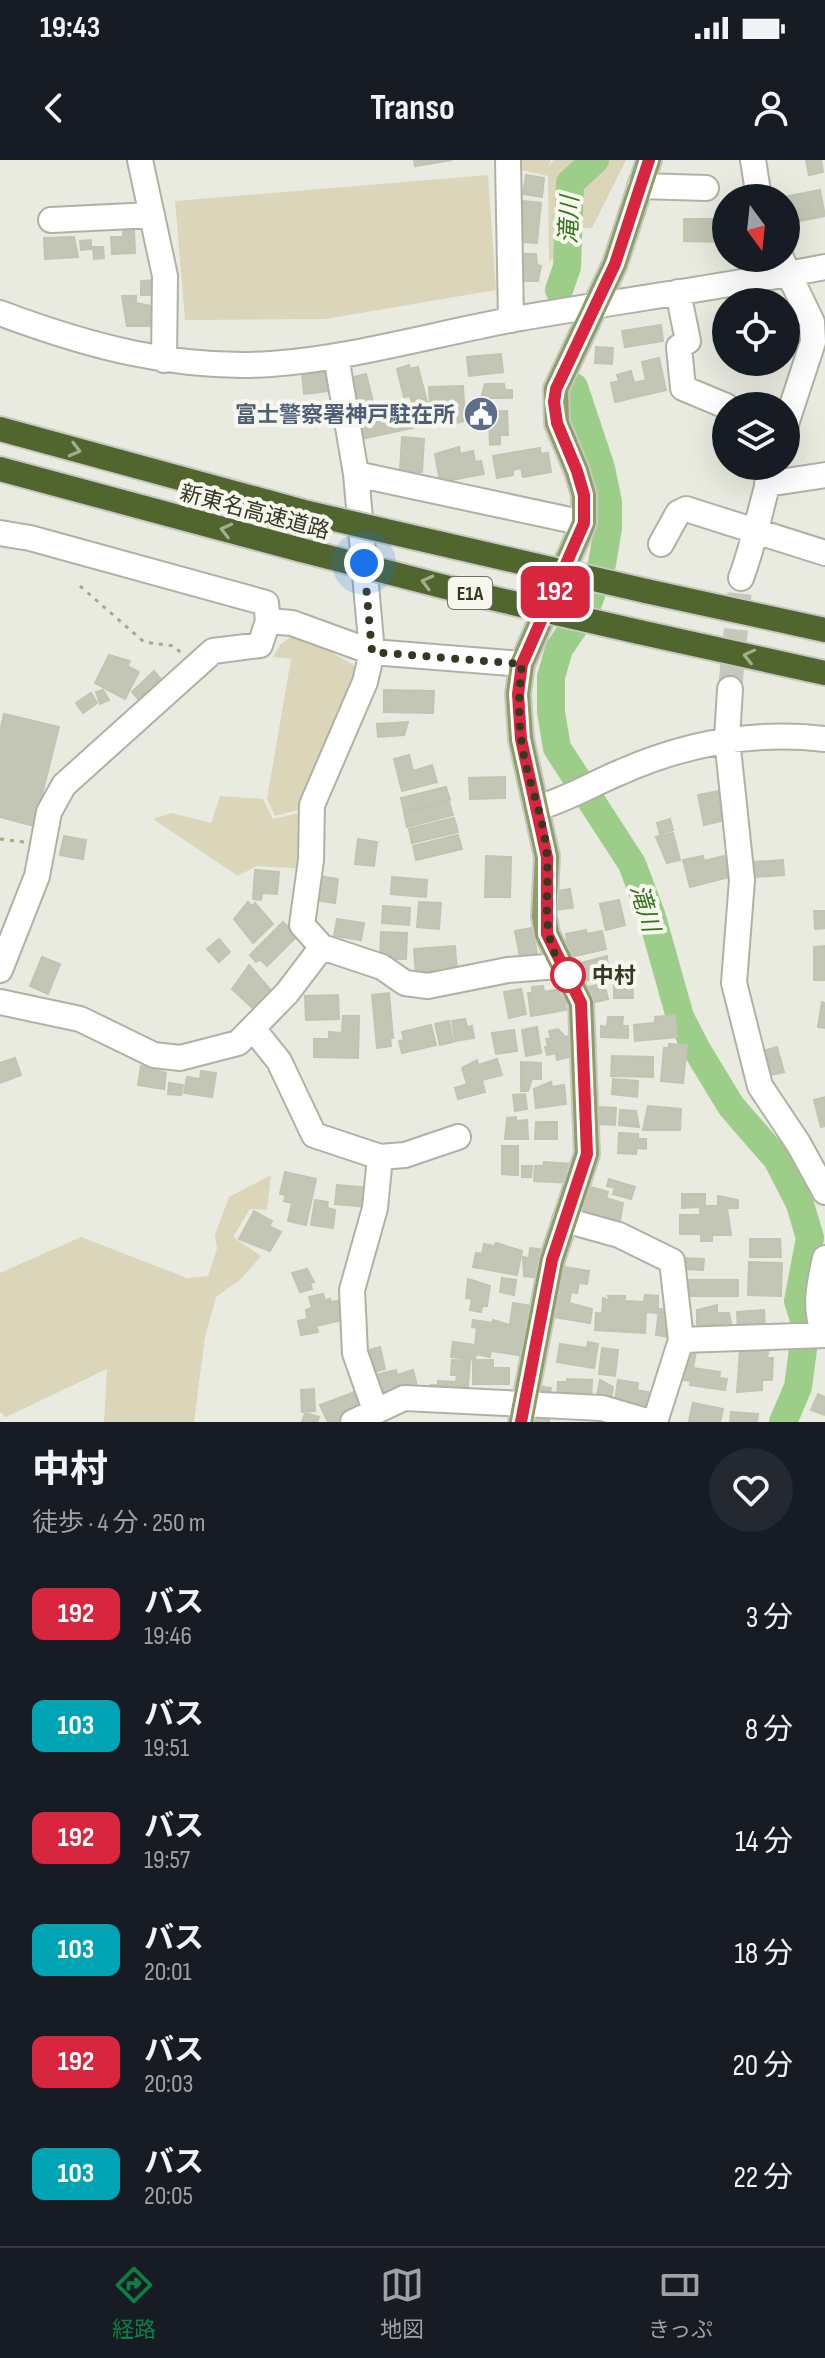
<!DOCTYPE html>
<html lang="ja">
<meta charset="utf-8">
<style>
:root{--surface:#171b24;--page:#242831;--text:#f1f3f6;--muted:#9ea1a6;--line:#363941;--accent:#0b8043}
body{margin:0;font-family:"Sofia Sans Condensed","Noto Sans JP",sans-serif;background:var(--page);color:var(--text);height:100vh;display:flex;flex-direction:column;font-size:30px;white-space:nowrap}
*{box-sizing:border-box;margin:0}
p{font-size:26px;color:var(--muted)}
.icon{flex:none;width:44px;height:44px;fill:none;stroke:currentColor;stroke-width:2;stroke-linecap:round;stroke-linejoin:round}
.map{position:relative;height:1262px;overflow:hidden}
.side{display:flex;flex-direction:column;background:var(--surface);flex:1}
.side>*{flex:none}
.badge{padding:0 16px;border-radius:12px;font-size:28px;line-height:52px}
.needle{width:52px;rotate:165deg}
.controls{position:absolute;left:712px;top:24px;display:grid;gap:16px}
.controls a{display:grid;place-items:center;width:88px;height:88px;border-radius:50%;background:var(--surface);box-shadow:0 8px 32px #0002;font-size:40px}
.you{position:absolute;width:40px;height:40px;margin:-20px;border:6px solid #fff;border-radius:50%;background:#1a73e8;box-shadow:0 0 0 12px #1a73e833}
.map>.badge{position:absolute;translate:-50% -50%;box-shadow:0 0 0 4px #fff}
.round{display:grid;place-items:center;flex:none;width:84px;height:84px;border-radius:42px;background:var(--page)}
.head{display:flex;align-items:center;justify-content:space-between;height:136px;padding:0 32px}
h1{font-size:38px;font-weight:700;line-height:60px}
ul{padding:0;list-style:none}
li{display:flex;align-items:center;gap:24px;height:112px;padding:0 32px}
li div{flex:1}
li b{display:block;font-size:30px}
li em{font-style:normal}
li .badge{min-width:88px;font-weight:700;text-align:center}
.status{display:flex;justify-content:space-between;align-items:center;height:56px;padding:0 40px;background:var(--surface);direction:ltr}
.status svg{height:22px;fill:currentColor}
header{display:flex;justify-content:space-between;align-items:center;height:104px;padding:0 32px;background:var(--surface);font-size:36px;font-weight:700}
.tabs{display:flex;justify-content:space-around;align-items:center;height:112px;border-top:2px solid var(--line);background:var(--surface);font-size:22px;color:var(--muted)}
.tabs a{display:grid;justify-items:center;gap:4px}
.tabs .selected{color:var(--accent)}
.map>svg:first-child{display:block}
</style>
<div class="status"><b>19:43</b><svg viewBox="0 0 49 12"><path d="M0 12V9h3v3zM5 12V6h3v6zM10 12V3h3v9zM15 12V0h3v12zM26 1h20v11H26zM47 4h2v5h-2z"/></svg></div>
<header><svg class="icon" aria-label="back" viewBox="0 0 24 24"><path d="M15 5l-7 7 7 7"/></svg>Transo<svg class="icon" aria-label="person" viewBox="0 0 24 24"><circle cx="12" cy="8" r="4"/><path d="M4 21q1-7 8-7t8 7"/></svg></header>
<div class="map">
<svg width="825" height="1262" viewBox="0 0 825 1262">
<rect width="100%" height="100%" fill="#e9ebe0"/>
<path fill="#dbd6b9" d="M 520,0 L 551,0 L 548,7 L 554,0 L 626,0 L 592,68 L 567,68 L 557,93 L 549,102 L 548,16 L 521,10 Z
M 488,15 L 496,130 L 325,159 L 185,160 L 175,41 Z
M 296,472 L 357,507 L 313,610 L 305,648 L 275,656 L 267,639 L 291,499 L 273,497 L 280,485 Z
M 220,636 L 263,639 L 273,659 L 308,651 L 309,709 L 257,706 L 238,716 L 153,659 L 172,653 L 211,663 Z
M 271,1015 L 267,1050 L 250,1049 L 233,1077 L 261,1096 L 241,1119 L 216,1137 L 205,1177 L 194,1262 L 104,1262 L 107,1209 L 6,1257 L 0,1252 L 0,1113 L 81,1077 L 187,1118 L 208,1116 L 217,1089 L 215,1075 L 229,1037 Z"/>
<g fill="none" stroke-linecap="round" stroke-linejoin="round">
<path stroke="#9cce89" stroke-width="28" d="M 559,130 L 567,107 L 570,23 L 595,0
M 574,227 L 601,308 L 608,342 L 608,368 L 602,404 L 586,449 L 559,489 L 551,517 L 551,552 L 557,588 L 632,704 L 652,757 L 680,857 L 697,890 L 731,946 L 777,999 L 800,1044 L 810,1078 L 798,1141 L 806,1166 L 798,1227 L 783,1262"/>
</g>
<path fill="#c3c5b5" stroke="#c1c4b3" stroke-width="2" d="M 414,0 L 452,0 L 415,6 Z
M 806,0 L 821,0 L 823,12 L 809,15 Z
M 526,15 L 544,18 L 542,37 L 523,34 Z
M 820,30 L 825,56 L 789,63 L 784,37 Z
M 523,41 L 541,43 L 537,83 L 522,82 Z
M 684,59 L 725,59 L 725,82 L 684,81 Z
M 123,71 L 134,71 L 135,93 L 112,94 L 111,77 L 123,77 Z
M 74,77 L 78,97 L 45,99 L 44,78 Z
M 91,80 L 91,89 L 81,90 L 80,81 Z
M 93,87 L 103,87 L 104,98 L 94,99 Z
M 522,94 L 536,94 L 537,105 L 541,106 L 538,121 L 523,121 Z
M 156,120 L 156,135 L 141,135 L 141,121 Z
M 122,136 L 136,136 L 136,143 L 157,147 L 158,166 L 127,166 Z
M 661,165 L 663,181 L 625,187 L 622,171 Z
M 596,187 L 613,188 L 612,204 L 595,203 Z
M 501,194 L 503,212 L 469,216 L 467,197 Z
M 659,198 L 666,230 L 615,242 L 611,223 L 619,221 L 617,215 L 631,211 L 634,223 L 646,220 L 642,202 Z
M 409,205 L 410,209 L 418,207 L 427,242 L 413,246 L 410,236 L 404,237 L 397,209 Z
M 327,211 L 330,231 L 304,234 L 302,214 Z
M 366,214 L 374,246 L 392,242 L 394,247 L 408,244 L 412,260 L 417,259 L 415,251 L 422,250 L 426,265 L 361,279 L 347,219 Z
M 485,224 L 504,224 L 505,230 L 512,230 L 512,238 L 481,238 Z
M 463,226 L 465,261 L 441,266 L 435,250 L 438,246 L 430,247 L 429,227 Z
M 489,251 L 507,251 L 508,275 L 500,275 L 500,284 L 490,285 Z
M 402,277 L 424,279 L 422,312 L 400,311 Z
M 459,287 L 460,294 L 473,291 L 475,302 L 481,301 L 484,314 L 440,322 L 435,294 Z
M 540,288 L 541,294 L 548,293 L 551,312 L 523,317 L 521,308 L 513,310 L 513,315 L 497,318 L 493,296 Z
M 109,495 L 130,501 L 127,506 L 139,512 L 125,539 L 95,523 Z
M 154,511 L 163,522 L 141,542 L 132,532 Z
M 103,530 L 109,540 L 100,544 L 96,532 Z
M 384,530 L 434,531 L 433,553 L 384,552 Z
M 91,533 L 97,543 L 83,553 L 76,543 Z
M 4,554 L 59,567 L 34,666 L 0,657 L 0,572 Z
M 408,562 L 404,575 L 378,577 L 377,564 Z
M 409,595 L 413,611 L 432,605 L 437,622 L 402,631 L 394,599 Z
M 505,617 L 505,638 L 470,639 L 469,618 Z
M 446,627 L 450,640 L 404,651 L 401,638 Z
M 719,631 L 725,660 L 704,665 L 698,635 Z
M 449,642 L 453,655 L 407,667 L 404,653 Z
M 454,658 L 458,672 L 412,683 L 409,669 Z
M 670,659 L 673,670 L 660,674 L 657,663 Z
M 673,673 L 680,700 L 667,703 L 656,677 Z
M 458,675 L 462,689 L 416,700 L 413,686 Z
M 64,676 L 86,680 L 83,699 L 60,695 Z
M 358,679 L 377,682 L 374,706 L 355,704 Z
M 486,696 L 511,697 L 510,737 L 485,737 Z
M 703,696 L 704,701 L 724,696 L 729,717 L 690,727 L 683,700 Z
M 783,700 L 784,715 L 754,717 L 753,702 Z
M 255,710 L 279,712 L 277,734 L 262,733 L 261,740 L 253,739 Z
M 319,716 L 338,719 L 335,743 L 316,740 Z
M 392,717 L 427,720 L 426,737 L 391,734 Z
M 570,729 L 573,748 L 556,750 L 553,732 Z
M 619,740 L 625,765 L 606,770 L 600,744 Z
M 248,742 L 252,746 L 255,743 L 273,764 L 253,783 L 234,759 Z
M 419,742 L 441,743 L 439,769 L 417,767 Z
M 383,746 L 410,748 L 409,765 L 382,763 Z
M 814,751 L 825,751 L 825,768 L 815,769 Z
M 337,759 L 364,763 L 361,780 L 334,776 Z
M 283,762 L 297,776 L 267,806 L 260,799 L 256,802 L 250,795 Z
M 532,768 L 538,799 L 521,802 L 515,771 Z
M 586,770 L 587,774 L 602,771 L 606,789 L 570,797 L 566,774 Z
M 381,772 L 407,773 L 406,799 L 380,799 Z
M 219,779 L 230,792 L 219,802 L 207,789 Z
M 455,786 L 457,812 L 416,815 L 414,789 Z
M 825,786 L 825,820 L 814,820 L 814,787 Z
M 607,796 L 608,815 L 585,821 L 581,803 Z
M 42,797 L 60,804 L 48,834 L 30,826 Z
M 249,805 L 275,835 L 258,853 L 232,829 Z
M 624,817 L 632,817 L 633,838 L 614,838 L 614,824 L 624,823 Z
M 604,823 L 608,839 L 592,843 L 589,827 Z
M 543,826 L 544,832 L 562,829 L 566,850 L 531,856 L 528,833 L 532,833 L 532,827 Z
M 521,829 L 526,854 L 509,858 L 504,832 Z
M 389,833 L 393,878 L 390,878 L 391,886 L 377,888 L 372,835 Z
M 338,835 L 339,859 L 306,860 L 305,836 Z
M 822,842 L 825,843 L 825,868 L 818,867 Z
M 675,855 L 677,877 L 635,881 L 634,865 L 655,863 L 655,857 Z
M 343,856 L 359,856 L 358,898 L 314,897 L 314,879 L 329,879 L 329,872 L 342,873 Z
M 608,857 L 623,857 L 622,866 L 628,866 L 628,878 L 601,877 L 601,866 L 607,867 Z
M 465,859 L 467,867 L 472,866 L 474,878 L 455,881 L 452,861 Z
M 449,861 L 453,882 L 440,885 L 435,864 Z
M 431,865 L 436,885 L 402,893 L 399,881 L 404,880 L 402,872 Z
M 537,867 L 541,893 L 526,896 L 522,870 Z
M 558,869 L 565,877 L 572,875 L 576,895 L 557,900 L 556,893 L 547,895 L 545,887 L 548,886 L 546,879 L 551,878 L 549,871 Z
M 514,870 L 517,891 L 496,894 L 492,873 Z
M 669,884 L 687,885 L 683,923 L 661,921 L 664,888 L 669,888 Z
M 777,887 L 784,912 L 762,917 L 756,893 Z
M 612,896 L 653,897 L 653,917 L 611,916 Z
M 15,898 L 21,915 L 0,923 L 0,903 Z
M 497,899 L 502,915 L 482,920 L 485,932 L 458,939 L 455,928 L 467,924 L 462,908 L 477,900 L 478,905 Z
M 521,902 L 541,903 L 541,919 L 532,919 L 528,931 L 521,931 Z
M 141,906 L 166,913 L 164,929 L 138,925 Z
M 201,911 L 216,913 L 212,937 L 184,933 L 187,917 L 200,919 Z
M 613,919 L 638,921 L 637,937 L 612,934 Z
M 551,922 L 552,927 L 564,925 L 566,944 L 536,948 L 534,929 Z
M 169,923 L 183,925 L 181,935 L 168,934 Z
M 525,934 L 527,949 L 515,951 L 513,935 Z
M 825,937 L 825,966 L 821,967 L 814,940 Z
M 648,946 L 681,949 L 680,970 L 643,970 Z
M 600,947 L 616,948 L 615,965 L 599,964 Z
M 620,950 L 636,951 L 639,967 L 619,965 Z
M 516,957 L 516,961 L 527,960 L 528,979 L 505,979 L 507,958 Z
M 536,962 L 557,962 L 557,979 L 535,979 Z
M 619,973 L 638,974 L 638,979 L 646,979 L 646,989 L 637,988 L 636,994 L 618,993 Z
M 502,986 L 518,986 L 518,1015 L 502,1014 Z
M 544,1002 L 573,1004 L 572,1023 L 534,1021 L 535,1006 L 543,1006 Z
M 522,1006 L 532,1006 L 531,1017 L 522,1017 Z
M 285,1012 L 316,1019 L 306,1065 L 288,1061 L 292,1043 L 284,1041 L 286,1035 L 280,1034 Z
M 609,1019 L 635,1027 L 631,1039 L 613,1034 L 615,1028 L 607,1026 Z
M 337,1025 L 370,1028 L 368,1047 L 335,1044 Z
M 591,1027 L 608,1032 L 606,1038 L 623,1043 L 619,1067 L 582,1056 Z
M 682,1034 L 705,1034 L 705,1046 L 718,1046 L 718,1036 L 738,1040 L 738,1048 L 727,1048 L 731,1075 L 712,1075 L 712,1081 L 701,1081 L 701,1074 L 680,1074 L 680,1055 L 700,1055 L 700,1047 L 682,1048 Z
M 315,1040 L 328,1042 L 327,1048 L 335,1050 L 333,1068 L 311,1065 Z
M 254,1051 L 272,1061 L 269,1066 L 281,1072 L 270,1091 L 239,1079 Z
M 750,1079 L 780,1079 L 781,1097 L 750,1097 Z
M 496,1083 L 522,1091 L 517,1115 L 473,1107 L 476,1093 L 482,1094 L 484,1084 L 494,1086 Z
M 530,1088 L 546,1090 L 542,1118 L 524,1116 L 523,1097 L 529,1098 Z
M 683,1098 L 704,1099 L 703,1110 L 682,1109 Z
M 749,1102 L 782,1103 L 781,1136 L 748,1135 Z
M 564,1107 L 589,1111 L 587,1124 L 579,1123 L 577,1133 L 571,1132 L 569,1143 L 592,1149 L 590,1163 L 553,1157 Z
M 307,1109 L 314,1122 L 310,1123 L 312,1129 L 300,1132 L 292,1113 Z
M 502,1118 L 516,1120 L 514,1135 L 500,1132 Z
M 468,1119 L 490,1126 L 487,1146 L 482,1146 L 481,1152 L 470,1150 L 472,1139 L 466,1138 Z
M 689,1120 L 738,1120 L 738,1136 L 689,1136 Z
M 323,1134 L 325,1140 L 330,1139 L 331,1142 L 343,1140 L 347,1159 L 316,1166 L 318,1172 L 301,1175 L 298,1161 L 307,1159 L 306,1150 L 312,1148 L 309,1137 Z
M 645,1135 L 658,1136 L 658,1153 L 646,1152 L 645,1173 L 595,1170 L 596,1153 L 602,1154 L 603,1138 L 610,1141 L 608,1136 L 625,1136 L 625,1141 L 644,1142 Z
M 513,1143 L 539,1147 L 532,1197 L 491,1191 L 490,1197 L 476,1194 L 475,1200 L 451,1197 L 453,1182 L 475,1185 L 477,1168 L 472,1167 L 473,1160 L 492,1163 L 493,1160 L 510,1165 Z
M 717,1145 L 717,1153 L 729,1153 L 732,1168 L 697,1170 L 697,1150 Z
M 659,1149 L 672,1150 L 669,1177 L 656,1175 Z
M 764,1150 L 765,1169 L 738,1171 L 737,1152 Z
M 588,1182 L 598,1184 L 594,1208 L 557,1202 L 560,1184 L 587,1188 Z
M 380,1187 L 385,1209 L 369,1213 L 363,1192 Z
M 602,1188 L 618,1190 L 615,1216 L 599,1214 Z
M 681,1189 L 696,1191 L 693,1208 L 720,1212 L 719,1218 L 727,1219 L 725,1230 L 690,1225 L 691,1221 L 676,1219 Z
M 740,1189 L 768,1191 L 767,1198 L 773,1198 L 772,1220 L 762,1220 L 762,1230 L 737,1232 Z
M 452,1200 L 470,1201 L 467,1238 L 430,1235 L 431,1225 L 438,1225 L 438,1221 L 456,1222 L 457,1215 L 451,1215 Z
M 473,1200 L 493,1200 L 493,1208 L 509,1208 L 509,1224 L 473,1224 Z
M 396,1210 L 397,1215 L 413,1210 L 418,1230 L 383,1240 L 376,1215 Z
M 567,1219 L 592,1220 L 591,1242 L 557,1240 L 558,1222 L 567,1222 Z
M 600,1220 L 613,1227 L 610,1244 L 596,1241 Z
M 618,1220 L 638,1223 L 637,1230 L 652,1233 L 648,1254 L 614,1249 Z
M 538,1226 L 551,1228 L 549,1239 L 537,1238 Z
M 314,1229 L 315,1251 L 302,1252 L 301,1230 Z
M 360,1230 L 369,1249 L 342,1262 L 328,1262 L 320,1245 Z
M 818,1234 L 825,1237 L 825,1255 L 811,1250 Z
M 693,1243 L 723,1249 L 720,1262 L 689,1261 Z
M 534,1249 L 550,1250 L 549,1262 L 533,1262 Z
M 731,1252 L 758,1254 L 757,1262 L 730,1262 Z
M 305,1253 L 319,1257 L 317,1262 L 302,1262 Z"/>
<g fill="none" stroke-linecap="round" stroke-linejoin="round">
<path stroke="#c5c8ba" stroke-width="24" stroke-dasharray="24 12" stroke-linecap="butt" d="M 730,529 L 741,418"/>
<g stroke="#afb2a3" stroke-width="28">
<path id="minor" d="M 140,0 L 165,116 L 164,200
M 508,0 L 511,160
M 753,0 L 759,38
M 640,26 L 706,28
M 51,60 L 152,55
M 781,98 L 812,162 L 813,182 L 786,264
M 678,132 L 688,181 L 679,187 L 683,228 L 726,246
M 0,153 C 88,186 176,210 271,204 C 353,198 434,174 515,159 C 618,141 722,127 825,107
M 356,314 L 584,363
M 767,324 L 825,315
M 0,373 L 30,378 L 266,443 L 268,461
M 661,384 L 678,353 L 686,349 L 825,393
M 741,418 C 755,381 761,344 773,306
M 730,529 L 727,579 L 742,720 L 734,823 L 760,926 L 798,983 L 825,1032
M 537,648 C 568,639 592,624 621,612 C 686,583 756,571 825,579
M 322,787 L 302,765 L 311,700 L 312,645 L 365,522 L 372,492 L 356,314 L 336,196
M 0,810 L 37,716 L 49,652 L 64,625 L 213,491 L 260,485 L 268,461 L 292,463 L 372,492 L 522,504
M 0,842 L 80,859 L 154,895 L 180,898 L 238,883 L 287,833 L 322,787 L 382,807 L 405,823 L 428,826 L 508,810 L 559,806
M 254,870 L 279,901 L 314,975 L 380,997 L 405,995 L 458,977
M 565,1060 L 619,1075 L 672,1101 L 681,1180 L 655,1262
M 825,1098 C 819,1126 813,1148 825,1175
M 681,1180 L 825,1175
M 375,1250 L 355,1193 L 352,1130 L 375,1048 L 380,997
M 353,1262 L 404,1238 L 602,1248 L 650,1262"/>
</g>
<g stroke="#c6c8c1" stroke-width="28">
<path id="major" d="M 521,1262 L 552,1100 L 587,994 L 581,843 L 547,774 L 544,756 L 547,697 L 521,579 L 518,534 L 522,504 L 584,363 L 584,335 L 577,311 L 557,263 L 556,229 L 615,104 L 649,0"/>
</g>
<g stroke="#c6c8c1" stroke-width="28">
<path id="highway" d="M 0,269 L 308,353
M 0,309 L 301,390
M 646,431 L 825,470
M 639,472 L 825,513"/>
</g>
<path stroke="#a2ad81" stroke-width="3" stroke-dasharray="4 6" stroke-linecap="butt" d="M 80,426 L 144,482 L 174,486 L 182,494
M 0,679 L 24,682"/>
<use href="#minor" stroke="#fff" stroke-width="24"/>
<use href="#major" stroke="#8d9f66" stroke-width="24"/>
<use href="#highway" stroke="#51662e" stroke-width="24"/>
<g stroke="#c6c8c1" stroke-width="28" stroke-linecap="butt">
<path id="highway-bridge" d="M 308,353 L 646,431
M 301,390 L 461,431 L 639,472"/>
</g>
<use href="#highway-bridge" stroke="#51662e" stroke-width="24"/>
</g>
<defs><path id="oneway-chevron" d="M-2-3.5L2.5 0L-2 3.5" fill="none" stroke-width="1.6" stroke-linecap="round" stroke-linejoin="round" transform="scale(2)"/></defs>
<g stroke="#a4ae8f">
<use href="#oneway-chevron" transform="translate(75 290) rotate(15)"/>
<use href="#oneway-chevron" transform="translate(226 370) rotate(-166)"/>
<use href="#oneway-chevron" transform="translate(427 422) rotate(-165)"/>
<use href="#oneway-chevron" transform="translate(749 496) rotate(-167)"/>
</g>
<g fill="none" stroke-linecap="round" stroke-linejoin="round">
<g stroke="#fff" stroke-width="18">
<path id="line" d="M 521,1262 L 552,1100 L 587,994 L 581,843 L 547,774 L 547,697 L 521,579 L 518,534 L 522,504 L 584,363 L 584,335 L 577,311 L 557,263 L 554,242 L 556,229 L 615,104 L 649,0"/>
</g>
<use href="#line" stroke="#d7263d" stroke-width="12"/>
<path stroke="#333a21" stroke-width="8" stroke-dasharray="0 14.4" d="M 364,403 L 372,492 L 522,504 C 519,528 518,552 521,577 C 525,617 545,656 547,697 C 550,743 537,781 571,819 L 568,815"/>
</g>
<defs>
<g id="civic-disc" transform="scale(1.8)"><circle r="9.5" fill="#5c6f8a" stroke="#f7f7f0"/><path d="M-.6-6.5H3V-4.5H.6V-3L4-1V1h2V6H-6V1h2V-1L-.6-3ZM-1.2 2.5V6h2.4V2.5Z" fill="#fff"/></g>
</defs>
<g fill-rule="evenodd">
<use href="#civic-disc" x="481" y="254"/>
</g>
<circle fill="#fff" stroke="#d7263d" stroke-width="4" cx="568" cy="815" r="16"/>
<g text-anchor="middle" stroke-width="8" stroke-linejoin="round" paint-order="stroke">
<rect fill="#f7f7f0" stroke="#6e735f" stroke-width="2" x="448" y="417" width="44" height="32" rx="6"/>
<g font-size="20" font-weight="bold" fill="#333a21">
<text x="470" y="440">E1A</text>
</g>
<g font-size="22" font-weight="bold" fill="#4e5e75" stroke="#f7f7f0" text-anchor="end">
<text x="455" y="262">富士警察署神戸駐在所</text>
</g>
<g font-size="22" fill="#333a21" stroke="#f7f7f0">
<text transform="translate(255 351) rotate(15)" y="8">新東名高速道路</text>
</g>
<g font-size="22" font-weight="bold" fill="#333a21" stroke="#f7f7f0" text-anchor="start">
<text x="592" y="823">中村</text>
</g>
<g font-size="24" font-style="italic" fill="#34741d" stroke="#f7f7f0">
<text transform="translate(569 60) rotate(-88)" y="8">滝川</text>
<text transform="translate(645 748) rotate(73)" y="8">滝川</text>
</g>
</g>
</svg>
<div class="controls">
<a><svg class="needle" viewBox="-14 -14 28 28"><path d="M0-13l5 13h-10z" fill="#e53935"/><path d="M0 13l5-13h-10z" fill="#9ea1a6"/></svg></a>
<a><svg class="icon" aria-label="locate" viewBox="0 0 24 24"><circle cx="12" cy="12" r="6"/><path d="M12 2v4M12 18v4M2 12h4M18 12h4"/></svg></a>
<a><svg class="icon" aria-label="layers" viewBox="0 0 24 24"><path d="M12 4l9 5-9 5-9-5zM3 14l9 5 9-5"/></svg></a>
</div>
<div class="you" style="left:364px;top:403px"></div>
<b class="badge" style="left:555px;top:432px;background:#d7263d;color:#fff">192</b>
</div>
<section class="side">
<div class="head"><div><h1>中村</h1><p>徒歩 · 4 分 · 250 m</p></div><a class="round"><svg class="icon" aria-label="heart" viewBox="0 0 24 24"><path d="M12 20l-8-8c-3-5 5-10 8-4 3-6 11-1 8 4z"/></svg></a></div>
<ul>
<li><span class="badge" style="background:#d7263d;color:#fff">192</span><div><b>バス</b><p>19:46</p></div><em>3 分</em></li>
<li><span class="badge" style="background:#00a3b4;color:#fff">103</span><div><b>バス</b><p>19:51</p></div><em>8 分</em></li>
<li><span class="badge" style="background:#d7263d;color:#fff">192</span><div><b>バス</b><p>19:57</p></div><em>14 分</em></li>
<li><span class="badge" style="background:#00a3b4;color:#fff">103</span><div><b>バス</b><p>20:01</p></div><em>18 分</em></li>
<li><span class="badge" style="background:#d7263d;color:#fff">192</span><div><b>バス</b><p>20:03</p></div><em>20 分</em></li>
<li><span class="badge" style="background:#00a3b4;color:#fff">103</span><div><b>バス</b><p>20:05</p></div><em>22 分</em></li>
</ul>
</section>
<nav class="tabs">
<a class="selected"><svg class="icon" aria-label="directions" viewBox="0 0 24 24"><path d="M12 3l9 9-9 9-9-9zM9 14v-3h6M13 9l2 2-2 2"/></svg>経路</a>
<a><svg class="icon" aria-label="map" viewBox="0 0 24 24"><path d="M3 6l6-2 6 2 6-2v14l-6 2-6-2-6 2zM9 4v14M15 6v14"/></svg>地図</a>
<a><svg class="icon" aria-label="tickets" viewBox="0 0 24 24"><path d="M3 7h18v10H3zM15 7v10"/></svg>きっぷ</a>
</nav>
